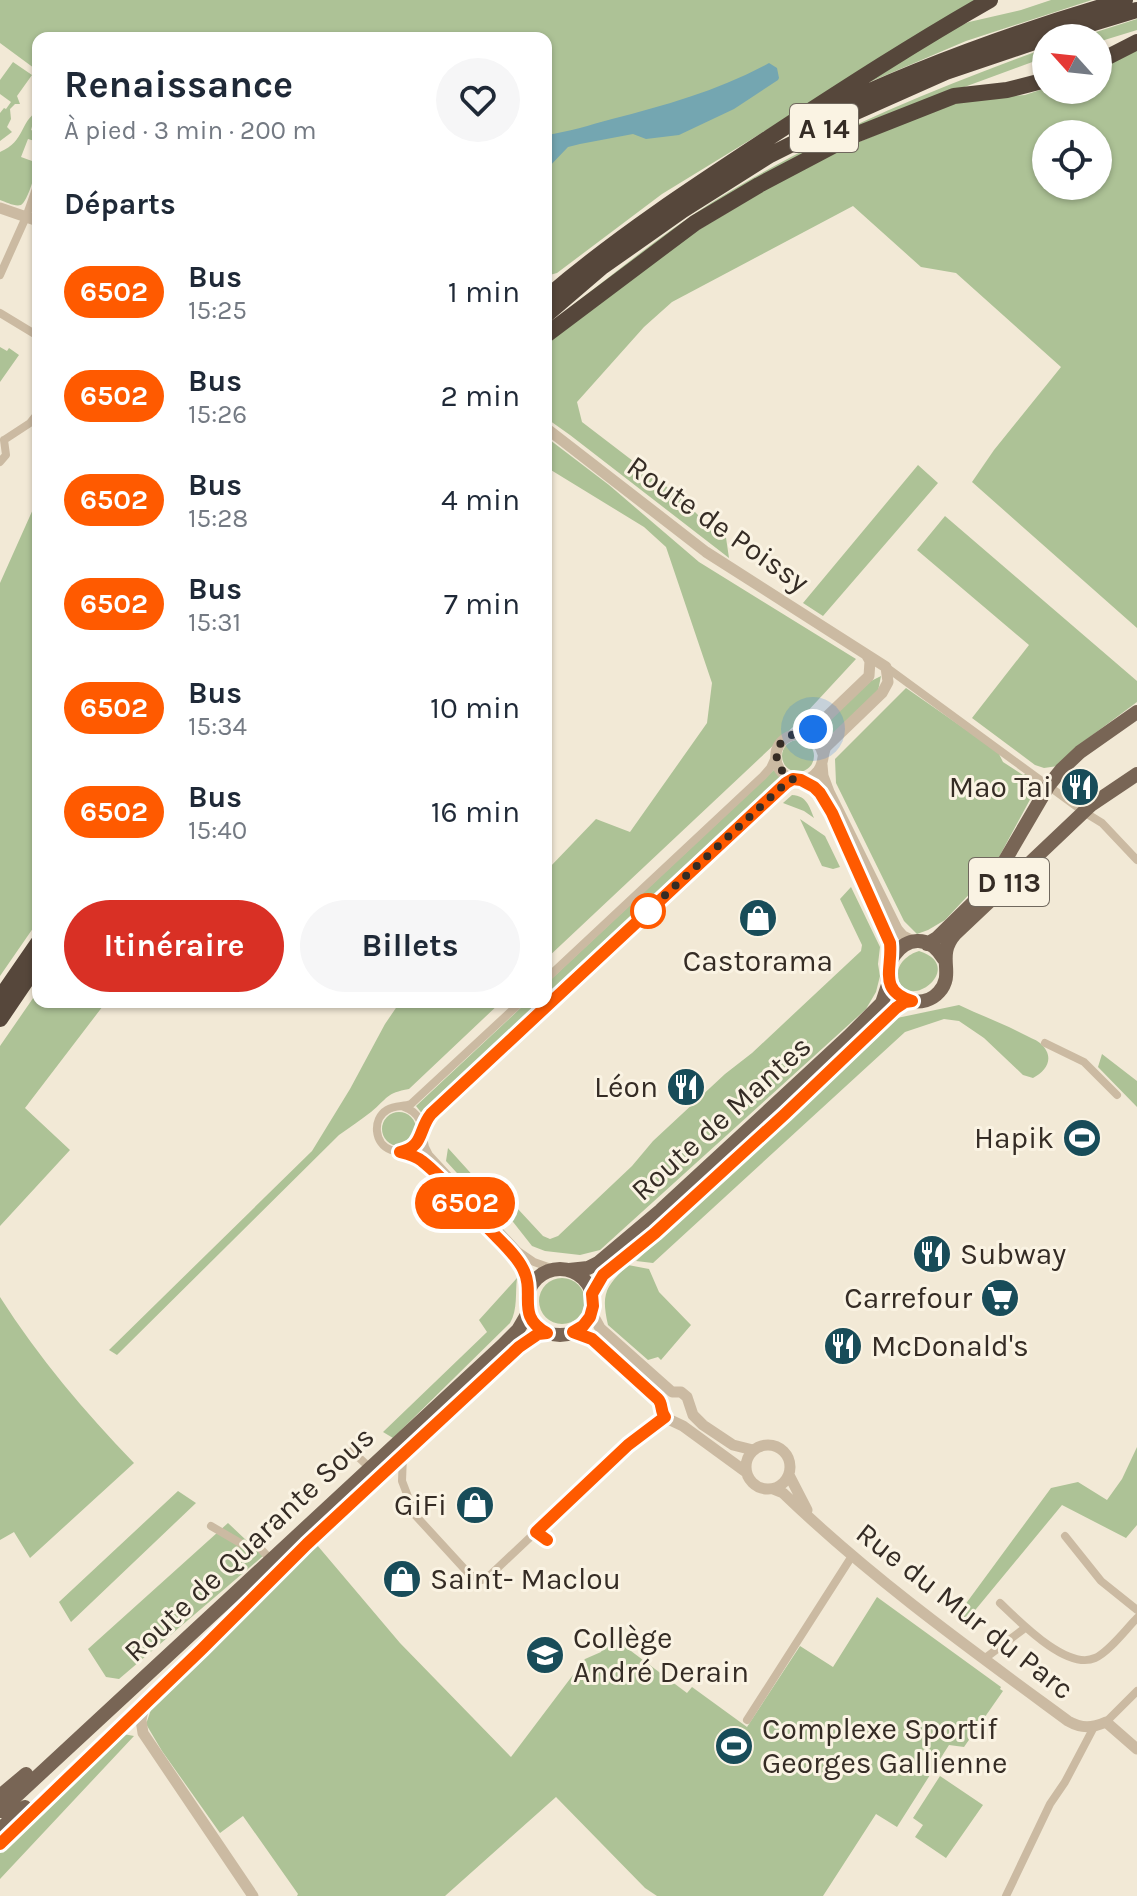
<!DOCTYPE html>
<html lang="fr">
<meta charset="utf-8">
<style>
:root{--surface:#fff;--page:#f6f6f7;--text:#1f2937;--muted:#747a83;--accent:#d93025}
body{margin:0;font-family:Karla,sans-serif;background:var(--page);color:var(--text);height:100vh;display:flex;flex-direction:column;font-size:30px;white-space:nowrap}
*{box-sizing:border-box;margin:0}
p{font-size:26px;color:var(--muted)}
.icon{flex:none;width:44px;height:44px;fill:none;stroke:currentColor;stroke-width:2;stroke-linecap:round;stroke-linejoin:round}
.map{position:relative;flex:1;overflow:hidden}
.panel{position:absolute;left:32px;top:32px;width:520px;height:976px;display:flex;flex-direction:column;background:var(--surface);border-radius:16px;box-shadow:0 2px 6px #0004}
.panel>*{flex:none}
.badge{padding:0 16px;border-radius:26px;font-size:28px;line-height:52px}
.needle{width:52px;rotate:297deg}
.buttons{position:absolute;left:1032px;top:24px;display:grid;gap:16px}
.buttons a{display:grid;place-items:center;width:80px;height:80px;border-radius:50%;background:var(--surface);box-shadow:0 2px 6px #0004;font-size:40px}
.you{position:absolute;width:40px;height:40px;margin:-20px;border:6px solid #fff;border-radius:50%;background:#1a73e8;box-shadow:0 0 0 12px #1a73e833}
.map>.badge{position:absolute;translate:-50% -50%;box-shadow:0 0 0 4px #fff}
h2{padding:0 32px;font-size:30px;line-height:72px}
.round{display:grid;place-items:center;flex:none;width:84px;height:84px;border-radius:42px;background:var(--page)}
.headline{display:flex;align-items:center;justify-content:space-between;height:136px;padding:0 32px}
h1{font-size:38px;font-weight:700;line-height:60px}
.primary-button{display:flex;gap:16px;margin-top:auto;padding:16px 32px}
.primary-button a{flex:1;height:92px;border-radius:48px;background:var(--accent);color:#fff;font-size:32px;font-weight:700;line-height:92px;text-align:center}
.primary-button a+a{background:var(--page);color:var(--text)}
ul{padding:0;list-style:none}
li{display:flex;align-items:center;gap:24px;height:104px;padding:0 32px}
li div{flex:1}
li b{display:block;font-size:30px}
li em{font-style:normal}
li .badge{min-width:88px;font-weight:700;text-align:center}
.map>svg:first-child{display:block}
</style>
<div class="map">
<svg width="1137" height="1896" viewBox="0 0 1137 1896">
<rect width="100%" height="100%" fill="#f2e9d6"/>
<path fill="#adc296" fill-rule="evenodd" d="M 0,0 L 979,0 L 662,194 L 557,273 L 546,276 L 546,38 L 38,38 L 38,71 L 0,43 Z
M 1051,0 L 1092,0 L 966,41 L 851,90 L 940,33 L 969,22 L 1021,10 Z
M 1137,19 L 1137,30 L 1098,42 L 1098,38 L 1077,38 Z
M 1046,48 L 1046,57 L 891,114 L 569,308 C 616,272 661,235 711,203 C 816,137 930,90 1046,48 Z
M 1137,48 L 1137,628 L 972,482 L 994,450 L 1061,367 L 956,273 L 921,267 L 853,206 L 672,302 L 644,327 L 577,402 L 582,422 L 680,497 L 708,525 L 724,524 L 729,558 L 570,435 L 546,418 L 546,341 L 727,209 L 812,162 L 958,100 L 1025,95 L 1046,88 L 1046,90 L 1098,90 L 1098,71 ZM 1046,134 L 1098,134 L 1098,186 L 1046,186 Z
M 13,62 L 32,75 L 17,96 L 20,104 L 15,104 L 10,109 L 11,119 L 7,127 L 12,132 L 0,141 L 0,113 L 4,108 L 6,109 L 11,102 L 0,94 L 0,80 Z
M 38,111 L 38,117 L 35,116 L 31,130 L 38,133 L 38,142 L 28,139 L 21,157 L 32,161 L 38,144 L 38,160 L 36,164 L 38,165 C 35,173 28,201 21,205 C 15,207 6,202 0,200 L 0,152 C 26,141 19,122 38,111 Z
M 0,347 L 7,351 L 9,348 L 19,355 L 0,382 Z
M 546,437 L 609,485 L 699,562 L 856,659 L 793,727 L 546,959 L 546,866 L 549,868 L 596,819 L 630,832 L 707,723 L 712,683 L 666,547 L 644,527 L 546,467 Z
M 918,465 L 938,483 L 823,616 L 803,603 Z
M 38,498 L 38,921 L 0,976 L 0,583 Z
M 945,516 L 1137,681 L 1137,702 L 1083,742 L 1058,766 L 1044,768 L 1035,765 L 972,718 L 1029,645 L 917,550 Z
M 881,676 L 878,691 L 824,743 L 815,732 L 871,681 Z
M 906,688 L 998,752 L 1003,762 L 1023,775 L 1028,773 L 1039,783 L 992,870 L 945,920 L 928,930 L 917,934 L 904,921 L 836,783 L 835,759 Z
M782 756a16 16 0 1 1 32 0a16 16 0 1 1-32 0Z
M 777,767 L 785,777 L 546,1001 L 546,984 Z
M 792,795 C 807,796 809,806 814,818 L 804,811 L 783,803 Z
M 800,819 L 825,836 L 840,867 L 833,869 L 822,866 Z
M 851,887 L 880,947 L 878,964 L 880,976 L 876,992 L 866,1009 L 600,1250 L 580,1255 L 545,1251 L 532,1246 L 499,1204 L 505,1195 L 543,1236 L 550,1239 L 558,1236 L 632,1166 L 653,1141 L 725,1074 L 752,1053 L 861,951 L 862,945 L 840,899 Z
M 919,951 C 964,965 916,1007 901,985 C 891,970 905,955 919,951 Z
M 38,991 L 38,1002 L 106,1002 L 25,1108 L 70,1150 L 0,1226 L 0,1046 Z
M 400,1002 L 501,1002 L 409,1089 C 386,1093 388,1098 371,1112 C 361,1120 350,1127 339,1135 L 117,1355 L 109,1350 L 312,1151 L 350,1089 L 385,1024 Z
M 527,1002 L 545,1002 L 424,1116 L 416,1106 Z
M 959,1005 C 980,1015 1002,1023 1023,1034 C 1028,1037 1035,1039 1040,1043 C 1055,1056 1048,1070 1033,1078 L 1023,1075 L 984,1038 L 959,1021 L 944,1019 L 905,1032 L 653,1263 L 636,1261 L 897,1018 Z
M 1102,1054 L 1137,1081 L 1137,1107 L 1098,1067 Z
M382 1129a17 17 0 1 1 34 0a17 17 0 1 1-34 0Z
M 448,1148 L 486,1190 L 477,1195 L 446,1161 Z
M 628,1265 L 649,1269 L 659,1292 L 691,1325 L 661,1360 L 658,1357 L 648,1360 L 608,1325 C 601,1294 605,1287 628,1265 Z
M539 1301a23 23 0 1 1 46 0a23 23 0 1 1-46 0Z
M 517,1278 C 515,1293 518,1309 510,1323 L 393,1438 L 383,1432 L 487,1332 L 479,1320 Z
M 0,1297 C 38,1357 85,1412 134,1463 L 30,1558 L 14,1532 L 0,1540 Z
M 1137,1447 L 1137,1525 L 1126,1538 L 1062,1505 L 967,1620 L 959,1613 L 1051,1488 L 1078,1482 L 1107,1500 L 1122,1479 Z
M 178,1491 L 196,1503 L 71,1622 L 59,1602 Z
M 228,1523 L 263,1556 L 119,1679 L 106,1677 L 88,1649 Z
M 317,1545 L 400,1643 L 511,1757 L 585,1659 L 601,1652 L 611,1636 L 687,1693 L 692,1687 L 747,1727 L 800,1646 L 833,1667 L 877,1597 L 1001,1687 L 1000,1689 L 1003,1691 L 964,1747 L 949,1745 L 897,1827 L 876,1814 L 823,1896 L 657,1896 L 645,1888 L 556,1797 L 445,1896 L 297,1896 L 298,1894 L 243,1816 L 220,1833 L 162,1751 L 146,1724 L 153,1704 Z
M 118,1733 L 134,1736 L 0,1879 L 0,1845 Z
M 940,1776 L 983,1805 L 946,1858 L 915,1837 L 923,1825 L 913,1818 Z"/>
<path fill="#74a6b1" d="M 769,63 L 777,68 L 779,78 L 778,80 L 734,109 L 679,135 L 646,139 L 633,134 L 580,144 L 568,147 L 546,170 L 546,135 C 568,132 590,125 612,119 C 666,105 720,90 769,63 Z"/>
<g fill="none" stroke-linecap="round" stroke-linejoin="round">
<path stroke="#cbbaa2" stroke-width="8" d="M 0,275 L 26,217 L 38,183
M 0,313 L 38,336
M 4,440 L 30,423 L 38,413
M 0,462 L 6,455 L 4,440
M 886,667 L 1084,812 L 1102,823 L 1137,860
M 546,979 L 763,776 L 770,768 L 776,755
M 1045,1043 L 1084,1062 L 1117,1095
M 404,1107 C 436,1118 420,1161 391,1150 C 374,1144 372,1119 387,1110 C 395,1105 404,1107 411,1104 L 521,1002
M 422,1129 L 427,1120 L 435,1111 L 781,788 L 793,779
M 422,1133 L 425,1147 L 429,1155 L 518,1251 L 534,1262 L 554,1269
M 400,1152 L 422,1161 L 461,1199
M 481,1221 C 498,1240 530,1263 528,1291
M 352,1451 L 370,1468
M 403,1455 L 402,1481 L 415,1515 L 470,1575 L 481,1580 L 486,1579 L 628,1445 L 665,1417
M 211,1526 L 242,1544 L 259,1547 L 271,1560
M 1065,1536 L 1101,1581 L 1137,1610
M 1000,1603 C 1019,1621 1067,1671 1095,1658 C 1109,1652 1126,1629 1137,1618
M 984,1659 L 1025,1628
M 747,1720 L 852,1556
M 1106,1722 L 1137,1691
M 1006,1896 L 1050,1804 L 1065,1782 L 1094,1727"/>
<path stroke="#cbbaa2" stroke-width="11" d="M 0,208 L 38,221
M 546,428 L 706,552 L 886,667 L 888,682 L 882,693 L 826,747 C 822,755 824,764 818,771 C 807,786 783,782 777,764 C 768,734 813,720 823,754
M 803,734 L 819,724 L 869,676 L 870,661 L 866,654
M 822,765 L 823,776 L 829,792 L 897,929 L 903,936 L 915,942
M 801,780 L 817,789 L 825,801 L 889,939 L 891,947 L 890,961
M 592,1309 L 594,1317 L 600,1328 L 672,1392 L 681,1392 L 687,1397 L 693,1415 L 703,1425 L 733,1445 L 753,1450
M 573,1332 L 592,1339 L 658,1399 L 661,1402 L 661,1411 L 666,1418 L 683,1426 L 746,1472
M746 1467a22 22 0 1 1 44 0a22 22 0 1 1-44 0Z
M 789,1475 L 807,1510
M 773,1489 L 783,1493 C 871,1578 970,1649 1068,1721 C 1082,1729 1092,1728 1106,1722 L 1137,1749
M 144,1705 L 141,1720 L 143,1733 L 253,1896"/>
<path stroke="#786555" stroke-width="14" d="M 927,944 L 937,938 L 980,896 L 997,874 L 1049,785 L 1062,769 L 1080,752 L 1137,712
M 944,959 C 911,905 856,988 910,1001 C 921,1003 932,1000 939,992 C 956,973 935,957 955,934 L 1091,805 L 1137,774
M527 1302a33 33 0 1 1 66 0a33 33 0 1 1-66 0Z
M 569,1270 L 588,1268 L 598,1263 L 661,1210 L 848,1037 L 882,1003 L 889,982
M 592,1294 L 597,1283 L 606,1272 L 655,1233 L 785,1114 L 896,1008 L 905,1002 L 912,1001
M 0,1796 L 26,1774
M 0,1811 L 502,1346 L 518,1330 L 528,1313
M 0,1829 L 25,1807
M 0,1844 L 202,1649 L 307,1544 L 517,1349 C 526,1341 535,1332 547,1333"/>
<path stroke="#56473b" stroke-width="16" d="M 1098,62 L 1137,42
M 820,114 C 918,67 1020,30 1125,0
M 546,298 C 617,237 695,186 773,135 C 845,88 916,42 990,0
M 546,315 L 602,267 L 683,210 L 770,155 L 856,112 L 946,72 L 1067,31 L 1137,10
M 546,335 L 695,223 L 759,185 L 850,137 L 954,96 L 1007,90 L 1046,80
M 0,998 L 38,943
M 0,1019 L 38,963"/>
</g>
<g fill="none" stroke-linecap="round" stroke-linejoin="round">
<g stroke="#fff" stroke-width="18">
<path id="line" d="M 0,1844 L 202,1649 L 307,1544 L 519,1347 L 538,1334 L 547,1333 C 515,1316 536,1294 523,1269 C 515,1253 499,1240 487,1227 C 466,1205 446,1180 422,1161 C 416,1156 408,1154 400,1152 C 424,1147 418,1130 431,1114 L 786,783 L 793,779 L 801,780 L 814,787 L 820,793 L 832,813 L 890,943 C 893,968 877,990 912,1001 L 905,1002 L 896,1008 L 785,1114 L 655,1233 L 603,1275 L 592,1294 L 593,1306 L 590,1317 L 583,1326 L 573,1332 L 592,1339 L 658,1399 C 663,1404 660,1411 665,1417 L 628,1445 L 536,1532 L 547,1540"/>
</g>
<use href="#line" stroke="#ff5a00" stroke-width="12"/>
<path stroke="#352c25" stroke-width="8" stroke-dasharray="0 14.4" d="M 648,911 L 646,913 L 786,783 L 793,779 C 776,772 769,748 788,737 C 796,732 805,733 813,729"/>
</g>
<defs>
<g id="restaurant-disc" transform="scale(2)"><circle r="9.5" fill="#184c59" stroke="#faf3e3"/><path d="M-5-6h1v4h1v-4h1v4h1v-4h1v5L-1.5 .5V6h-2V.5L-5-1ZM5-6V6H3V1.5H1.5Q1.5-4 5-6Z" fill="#fff"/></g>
<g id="shop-disc" transform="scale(2)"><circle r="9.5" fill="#184c59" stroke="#faf3e3"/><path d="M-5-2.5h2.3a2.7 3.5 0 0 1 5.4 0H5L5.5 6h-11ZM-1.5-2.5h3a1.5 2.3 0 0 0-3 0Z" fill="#fff"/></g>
<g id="stadium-disc" transform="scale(2)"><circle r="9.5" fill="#184c59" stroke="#faf3e3"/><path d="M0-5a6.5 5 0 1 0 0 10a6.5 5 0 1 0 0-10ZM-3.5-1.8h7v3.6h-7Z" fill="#fff"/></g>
<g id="supermarket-disc" transform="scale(2)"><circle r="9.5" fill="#184c59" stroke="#faf3e3"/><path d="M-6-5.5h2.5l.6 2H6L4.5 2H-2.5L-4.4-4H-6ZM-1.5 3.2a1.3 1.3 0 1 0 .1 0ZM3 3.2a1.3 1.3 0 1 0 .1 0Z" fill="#fff"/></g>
<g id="school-disc" transform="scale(2)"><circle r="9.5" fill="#184c59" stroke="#faf3e3"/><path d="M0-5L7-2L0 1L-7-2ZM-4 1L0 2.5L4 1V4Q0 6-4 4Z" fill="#fff"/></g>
</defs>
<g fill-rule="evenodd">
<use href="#restaurant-disc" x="1080" y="787"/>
<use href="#shop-disc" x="758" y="918"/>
<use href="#restaurant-disc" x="686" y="1087"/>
<use href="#stadium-disc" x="1082" y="1138"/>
<use href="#restaurant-disc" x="932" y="1254"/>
<use href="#supermarket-disc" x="1000" y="1298"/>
<use href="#restaurant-disc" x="843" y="1346"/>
<use href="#shop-disc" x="475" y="1505"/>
<use href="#shop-disc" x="402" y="1579"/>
<use href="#school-disc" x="545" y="1655"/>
<use href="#stadium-disc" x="734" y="1746"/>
</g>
<circle fill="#fff" stroke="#ff5a00" stroke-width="4" cx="648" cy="911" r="16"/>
<g text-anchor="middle" stroke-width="6" stroke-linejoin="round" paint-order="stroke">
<g fill="#faf3e3" stroke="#70685e" stroke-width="2">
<rect x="790" y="104" width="68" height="48" rx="6"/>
<rect x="969" y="858" width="80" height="48" rx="6"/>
</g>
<g font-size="28" font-weight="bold" fill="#352c25">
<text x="824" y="138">A 14</text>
<text x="1009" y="892">D 113</text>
</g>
<g font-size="30" fill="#352c25" stroke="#faf3e3">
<text transform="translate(718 524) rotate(35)" y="10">Route de Poissy</text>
<text transform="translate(721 1118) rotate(-42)" y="10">Route de Mantes</text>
<text transform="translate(249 1544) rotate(-43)" y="10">Route de Quarante Sous</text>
<text transform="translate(965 1611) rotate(38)" y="10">Rue du Mur du Parc</text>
</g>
<g font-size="30" fill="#352c25" stroke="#faf3e3" text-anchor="end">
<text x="1052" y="797">Mao Tai</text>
<text x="758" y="971" text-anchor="middle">Castorama</text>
<text x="658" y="1097">Léon</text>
<text x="1054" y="1148">Hapik</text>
<text x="960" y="1264" text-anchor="start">Subway</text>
<text x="972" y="1308">Carrefour</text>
<text x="871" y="1356" text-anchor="start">McDonald's</text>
<text x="447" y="1515">GiFi</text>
<text x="430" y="1589" text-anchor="start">Saint- Maclou</text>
<text x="573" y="1648" text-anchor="start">Collège<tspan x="573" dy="34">André Derain</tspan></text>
<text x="762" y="1739" text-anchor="start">Complexe Sportif<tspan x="762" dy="34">Georges Gallienne</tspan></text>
</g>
</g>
</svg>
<div class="buttons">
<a><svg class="needle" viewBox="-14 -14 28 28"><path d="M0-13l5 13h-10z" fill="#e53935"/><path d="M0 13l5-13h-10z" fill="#747a83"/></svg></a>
<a><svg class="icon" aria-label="locate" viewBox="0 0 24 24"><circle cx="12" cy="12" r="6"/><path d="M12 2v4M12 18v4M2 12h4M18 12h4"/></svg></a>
</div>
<div class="you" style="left:813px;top:729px"></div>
<b class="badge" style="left:465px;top:1203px;background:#ff5a00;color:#fff">6502</b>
<section class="panel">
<div class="headline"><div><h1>Renaissance</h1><p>À pied · 3 min · 200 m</p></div><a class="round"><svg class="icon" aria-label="heart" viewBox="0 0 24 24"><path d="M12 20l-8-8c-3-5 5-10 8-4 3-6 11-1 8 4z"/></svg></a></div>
<h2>Départs</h2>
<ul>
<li><span class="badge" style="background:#ff5a00;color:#fff">6502</span><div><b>Bus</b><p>15:25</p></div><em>1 min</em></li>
<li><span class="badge" style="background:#ff5a00;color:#fff">6502</span><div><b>Bus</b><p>15:26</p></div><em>2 min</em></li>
<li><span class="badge" style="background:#ff5a00;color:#fff">6502</span><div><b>Bus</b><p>15:28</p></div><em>4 min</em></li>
<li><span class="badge" style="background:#ff5a00;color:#fff">6502</span><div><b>Bus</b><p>15:31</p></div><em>7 min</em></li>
<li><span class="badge" style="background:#ff5a00;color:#fff">6502</span><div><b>Bus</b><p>15:34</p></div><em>10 min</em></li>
<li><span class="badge" style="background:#ff5a00;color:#fff">6502</span><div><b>Bus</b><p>15:40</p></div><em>16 min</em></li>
</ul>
<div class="primary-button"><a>Itinéraire</a><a>Billets</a></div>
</section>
</div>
